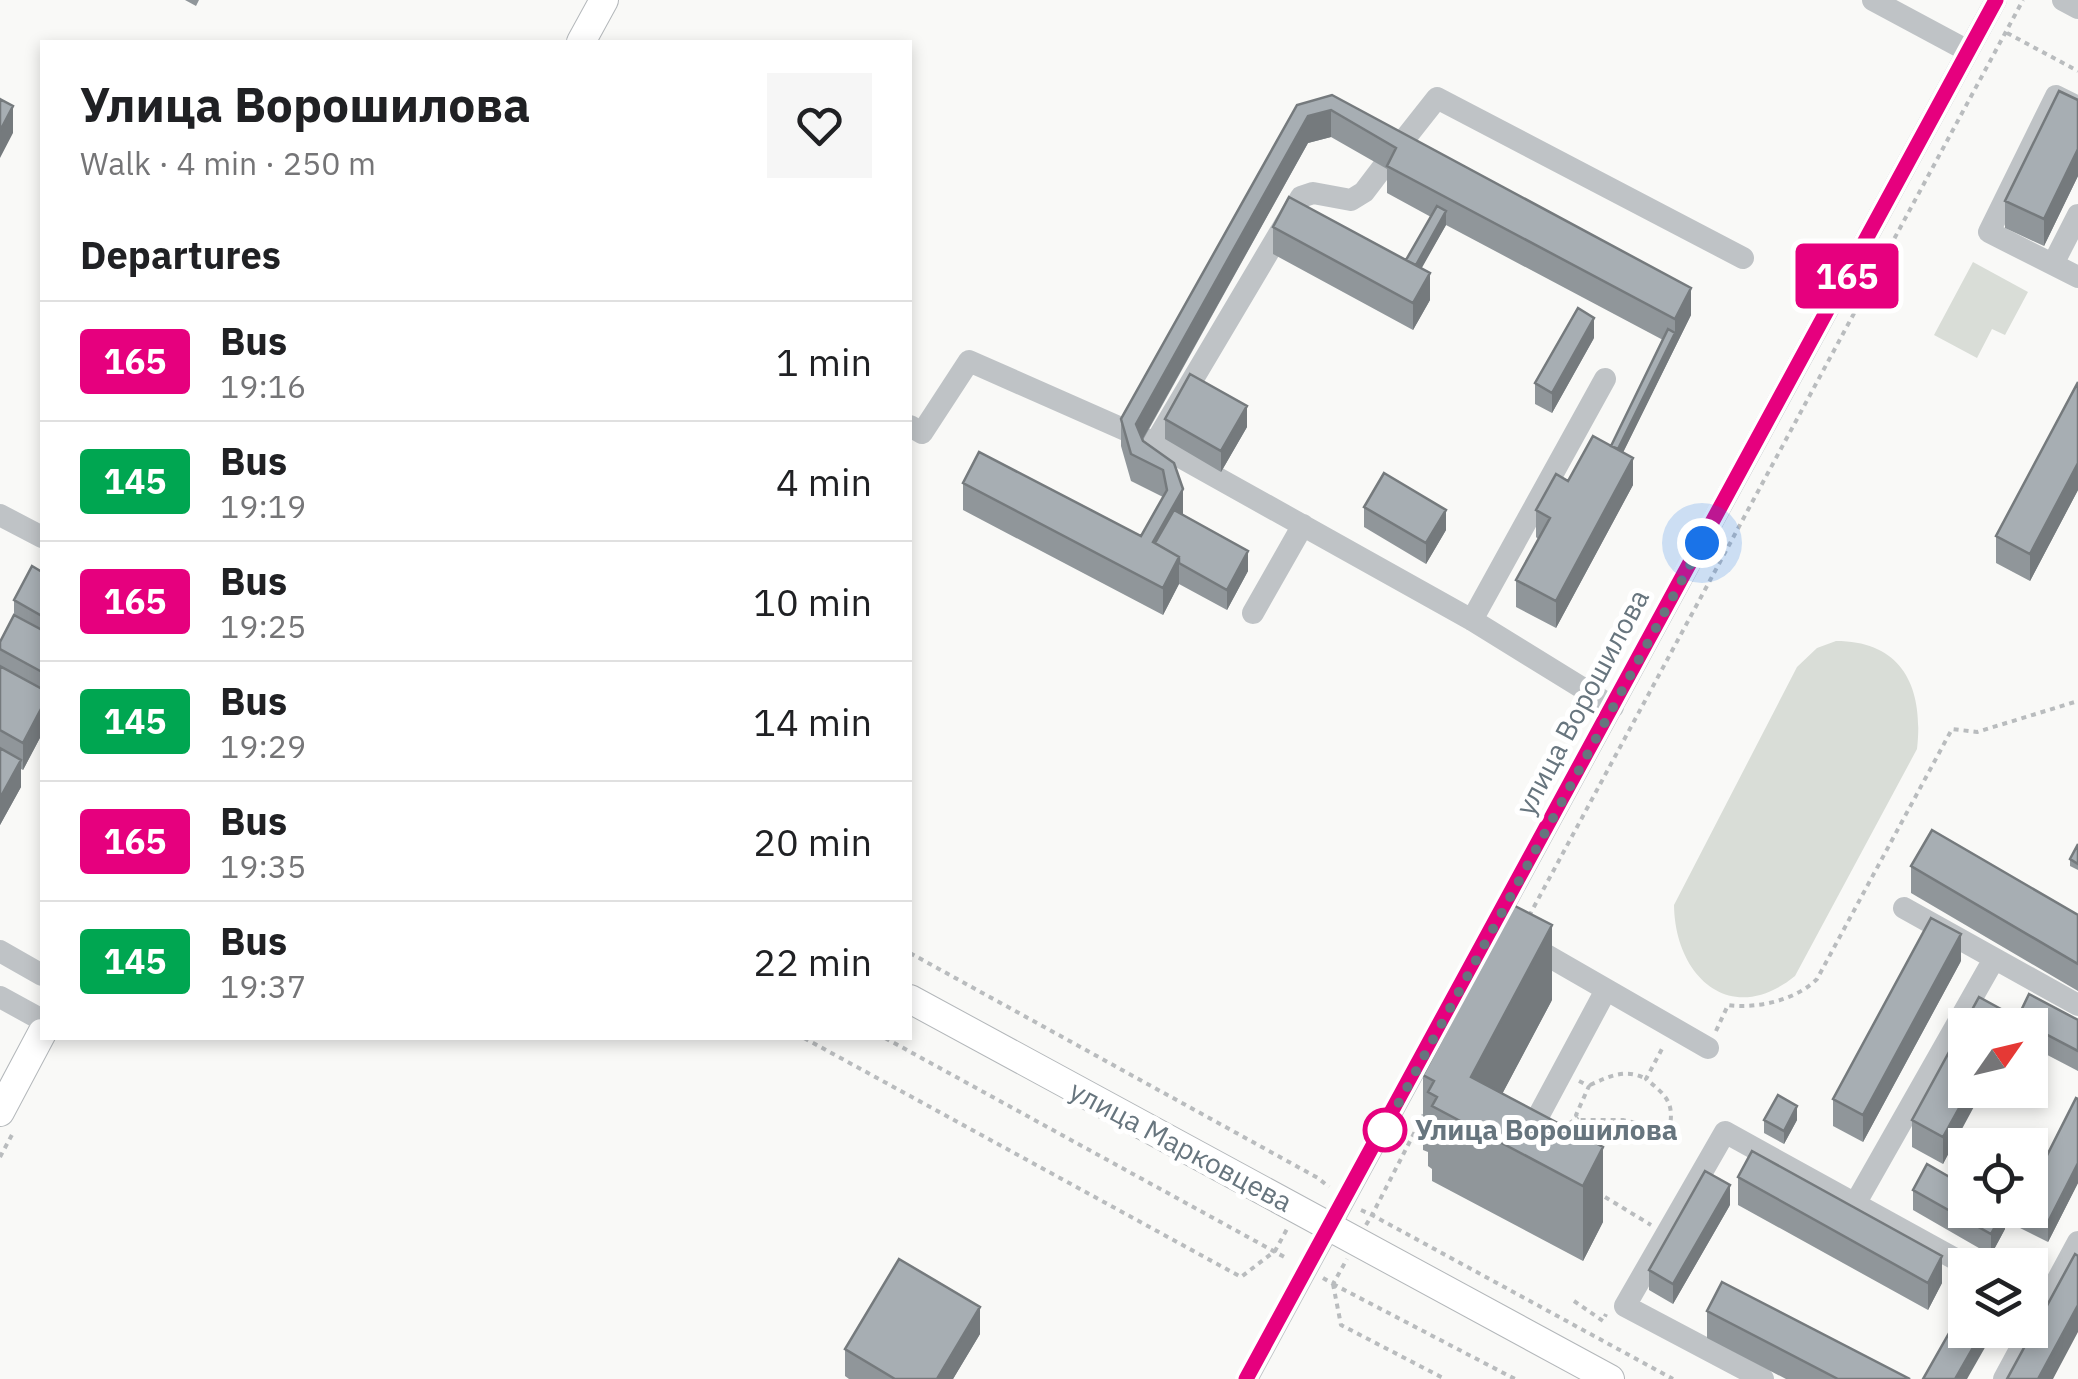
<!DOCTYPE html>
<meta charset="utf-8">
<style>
:root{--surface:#fff;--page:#f6f6f6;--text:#202124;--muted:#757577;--line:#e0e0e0}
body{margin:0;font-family:"IBM Plex Sans",sans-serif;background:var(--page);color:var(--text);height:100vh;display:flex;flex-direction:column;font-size:38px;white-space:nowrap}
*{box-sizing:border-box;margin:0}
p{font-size:32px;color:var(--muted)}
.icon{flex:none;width:55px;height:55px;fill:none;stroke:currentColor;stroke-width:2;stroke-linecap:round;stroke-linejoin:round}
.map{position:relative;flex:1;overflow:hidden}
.details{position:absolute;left:40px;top:40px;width:872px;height:1000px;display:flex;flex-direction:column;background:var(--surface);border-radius:0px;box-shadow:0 5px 15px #0003}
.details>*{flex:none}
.badge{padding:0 20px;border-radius:8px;font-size:35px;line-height:65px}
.needle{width:65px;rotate:56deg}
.tools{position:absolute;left:1948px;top:1008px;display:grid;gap:20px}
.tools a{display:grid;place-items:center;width:100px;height:100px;border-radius:0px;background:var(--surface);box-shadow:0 5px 15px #0003;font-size:50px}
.you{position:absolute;width:50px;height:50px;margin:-25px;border:8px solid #fff;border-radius:50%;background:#1a73e8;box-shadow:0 0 0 15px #1a73e833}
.map>.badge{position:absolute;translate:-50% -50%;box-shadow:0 0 0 5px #fff}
h2{padding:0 40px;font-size:38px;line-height:90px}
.round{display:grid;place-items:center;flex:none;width:105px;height:105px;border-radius:0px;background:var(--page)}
.overview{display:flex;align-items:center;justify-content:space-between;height:170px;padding:0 40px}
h1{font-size:48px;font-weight:800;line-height:75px}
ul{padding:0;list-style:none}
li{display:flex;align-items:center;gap:30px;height:120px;padding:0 40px;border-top:2px solid var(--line)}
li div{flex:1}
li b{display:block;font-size:38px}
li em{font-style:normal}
li .badge{min-width:110px;font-weight:700;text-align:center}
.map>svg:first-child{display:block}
</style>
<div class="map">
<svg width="2078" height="1379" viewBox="0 0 2078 1379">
<rect width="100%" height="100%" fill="#f9f9f7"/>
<path fill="#d9ddd7" d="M 1973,262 L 2028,292 L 2005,335 L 1992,329 L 1977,358 L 1934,335 Z
M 1836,641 C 1903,641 1924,688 1917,749 L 1795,976 C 1731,1028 1675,977 1674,905 L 1797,667 L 1817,648 Z"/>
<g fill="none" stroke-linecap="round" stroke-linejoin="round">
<g stroke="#b3b7ba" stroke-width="30">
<path id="major" d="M 581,42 L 604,0
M 910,999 L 1610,1379
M 0,1112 L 42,1033"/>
</g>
<path stroke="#b9bcbe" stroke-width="4" stroke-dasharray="5 5" stroke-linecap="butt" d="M 2007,33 L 2078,71
M 1529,916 L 2023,0
M 910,953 L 1318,1178 L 1329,1187
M 1716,1031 L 1728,1005 C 1758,1009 1796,1000 1817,979 L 1952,729 L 1977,732 L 2078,701
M 804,1038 L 1241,1277 L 1275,1251 L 1287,1229
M 885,1038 L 1288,1259
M 1579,1081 L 1589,1086 L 1576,1115 L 1580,1120 L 1623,1120 L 1669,1131 C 1675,1103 1667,1096 1646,1079 L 1664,1045
M 1590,1085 C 1610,1076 1626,1068 1646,1079
M 1561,1130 L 1578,1117
M 1595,1147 L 1613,1136 L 1623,1120
M 0,1157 L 14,1131
M 1605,1197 L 1651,1225
M 1361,1210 L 1372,1215 L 1424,1114
M 1366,1225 L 1372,1215 L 1673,1379
M 1323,1278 L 1333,1284 L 1347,1259
M 1333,1284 L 1515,1379
M 1333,1284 L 1341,1325 L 1445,1379
M 1574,1301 L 1603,1321 L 1606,1314"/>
<path stroke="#bfc3c6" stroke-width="22" d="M 1873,0 L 1968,51
M 2063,0 L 2078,8
M 2078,107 L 2056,96 L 1989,232 L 2078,277
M 1392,155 L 1437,98 L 1743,258
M 1383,167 L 1364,192 L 1351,200 L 1313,193 L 1301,197 L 1155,443 L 1472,620 L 1613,707
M 2053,264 L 2078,215
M 910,426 L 922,433 L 969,361 L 1148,440
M 0,515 L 42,537
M 1253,613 L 1303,525
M 1472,620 L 1605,379
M 1904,908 L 2078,1005
M 1529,945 L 1708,1048
M 0,951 L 42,975
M 0,997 L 42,1020
M 1525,1141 L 1606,990
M 1855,1204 L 1994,959
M 1247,1379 L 1996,0
M 1763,1379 L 1625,1306 L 1725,1132 L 1966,1265
M 2004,1379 L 2078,1242"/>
<use href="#major" stroke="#fff" stroke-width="28"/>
</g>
<path fill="#90969a" d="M 185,0 L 199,0 L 196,6 Z
M 1332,95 L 1691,315 L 1623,452 L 1633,485 L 1556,628 L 1516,607 L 1516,580 L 1538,539 L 1536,537 L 1536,510 L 1568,481 L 1611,446 L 1663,340 L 1446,225 L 1421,268 L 1430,300 L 1413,330 L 1273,254 L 1273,227 L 1406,260 L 1431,217 L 1387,193 L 1387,169 L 1331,137 L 1308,143 L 1143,440 L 1174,463 L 1183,514 L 1248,571 L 1227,610 L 1179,584 L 1163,615 L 963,510 L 963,483 L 1141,536 L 1163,497 L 1131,481 L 1121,446 L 1121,419 Z
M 2078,100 L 2078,176 L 2044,246 L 2005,228 L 2005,201 Z
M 1594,338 L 1552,413 L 1535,404 L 1535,383 Z
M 2078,382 L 2078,490 L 2030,581 L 1996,563 L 1996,536 Z
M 1165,419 L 1247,427 L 1221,472 L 1165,439 Z
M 1364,507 L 1446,530 L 1426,564 L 1364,527 Z
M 42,572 L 42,734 L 23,770 L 21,769 L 21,787 L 0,825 L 0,642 L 14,616 L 14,600 Z
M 2078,844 L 2078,870 L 2070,866 L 2070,859 Z
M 1911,866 L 2078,915 L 2078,991 L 1911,893 Z
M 1961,961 L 1863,1142 L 1833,1126 L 1833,1099 Z
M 1552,1000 L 1502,1094 L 1603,1147 L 1603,1222 L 1583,1261 L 1432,1181 L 1432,1169 L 1428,1166 L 1428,1152 L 1423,1150 L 1423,1075 Z
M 2017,1019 L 2078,1020 L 2078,1071 L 2030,1046 L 2030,1025 L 2017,1025 Z
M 2010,1025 L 1943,1164 L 1912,1147 L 1912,1120 Z
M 2078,1099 L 2078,1183 L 2048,1242 L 2020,1228 L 2020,1210 L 2030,1210 Z
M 1764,1120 L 1797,1120 L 1784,1144 L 1764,1133 Z
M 1738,1177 L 1942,1283 L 1928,1310 L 1738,1205 Z
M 1913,1190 L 2005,1229 L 1991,1255 L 1913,1210 Z
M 1730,1205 L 1673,1304 L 1649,1290 L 1649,1270 Z
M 1707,1311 L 1910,1379 L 1786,1379 L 1707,1338 Z
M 980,1334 L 953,1379 L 849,1379 L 845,1376 L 845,1349 Z"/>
<path fill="#757a7d" d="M 13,106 L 13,133 L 0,158 L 0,131 Z
M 1331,110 L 1331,137 L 1308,143 L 1136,451 L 1136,424 L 1308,116 Z
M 2078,149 L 2078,176 L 2044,246 L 2044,219 Z
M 1446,211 L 1446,225 L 1410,289 L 1410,275 Z
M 1430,273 L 1430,300 L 1413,330 L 1413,303 Z
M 1691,288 L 1691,315 L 1613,473 L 1613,460 L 1675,333 L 1675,319 Z
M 1594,318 L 1594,338 L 1552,413 L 1552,393 Z
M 1247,406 L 1247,427 L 1221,472 L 1221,451 Z
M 1633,458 L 1633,485 L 1556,628 L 1556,601 Z
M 2078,463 L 2078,490 L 2030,581 L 2030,554 Z
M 1183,489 L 1183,516 L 1161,553 L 1153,542 Z
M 1446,510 L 1446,530 L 1426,564 L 1426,543 Z
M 1248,551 L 1248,571 L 1227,610 L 1227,590 Z
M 1179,557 L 1179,584 L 1163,615 L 1163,588 Z
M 42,707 L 42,734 L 23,770 L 23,743 Z
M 21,760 L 21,787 L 0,825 L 0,798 Z
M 1552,925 L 1552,1000 L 1482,1132 L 1471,1077 Z
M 1961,934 L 1961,961 L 1863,1142 L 1863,1115 Z
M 1969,1090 L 1983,1090 L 1943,1164 L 1943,1137 Z
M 1797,1106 L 1797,1120 L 1784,1144 L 1784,1131 Z
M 1603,1147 L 1603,1222 L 1583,1261 L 1583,1186 Z
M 2078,1163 L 2078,1183 L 2048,1242 L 2048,1222 Z
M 1730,1185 L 1730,1205 L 1673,1304 L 1673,1284 Z
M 2005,1210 L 2005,1229 L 1991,1255 L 1991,1234 Z
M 1942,1256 L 1942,1283 L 1928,1310 L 1928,1283 Z
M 2078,1305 L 2078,1332 L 2053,1379 L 2038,1379 Z
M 980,1307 L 980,1334 L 953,1379 L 937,1379 Z
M 1983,1330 L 1995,1330 L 1967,1379 L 1955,1379 Z"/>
<path fill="#a7aeb3" stroke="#757a7d" stroke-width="2.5" d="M 2059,91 L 2078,100 L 2078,149 L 2044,219 L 2005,201 Z
M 1332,95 L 1691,288 L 1675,319 L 1387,166 L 1396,148 L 1331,110 L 1308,116 L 1136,424 L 1143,441 L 1174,463 L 1183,489 L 1153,542 L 1179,557 L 1163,588 L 963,483 L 979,452 L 1141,536 L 1167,490 L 1163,470 L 1131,454 L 1121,419 L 1297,105 Z
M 0,99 L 13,106 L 0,131 Z
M 1289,197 L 1430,273 L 1413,303 L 1273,227 Z
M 1437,206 L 1446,211 L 1416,265 L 1406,260 Z
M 1578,308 L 1594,318 L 1552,393 L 1535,383 Z
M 1668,329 L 1675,333 L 1618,449 L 1611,446 Z
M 1190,374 L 1247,406 L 1221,451 L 1165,419 Z
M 2078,382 L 2078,463 L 2030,554 L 1996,536 Z
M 1593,436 L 1633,458 L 1556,601 L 1516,580 L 1550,518 L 1536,510 L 1556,474 L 1568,481 Z
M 1384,473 L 1446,510 L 1426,543 L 1364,507 Z
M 1174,510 L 1248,551 L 1227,590 L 1179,563 L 1179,557 L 1155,543 Z
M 32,566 L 42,572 L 42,616 L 14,600 Z
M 14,615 L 42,630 L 42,672 L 0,649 L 0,642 Z
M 0,666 L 42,689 L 42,707 L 23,743 L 0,730 Z
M 0,748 L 21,760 L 0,798 Z
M 1932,830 L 2078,915 L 2078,964 L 1911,866 Z
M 2078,844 L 2078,864 L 2070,859 Z
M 1513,905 L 1552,925 L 1471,1077 L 1603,1147 L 1583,1186 L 1432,1106 L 1437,1097 L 1428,1092 L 1434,1081 L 1423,1075 Z
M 1931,918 L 1961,934 L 1863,1115 L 1833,1099 Z
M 2029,994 L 2078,1020 L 2078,1051 L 2017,1019 Z
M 1979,997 L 2010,1014 L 2004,1025 L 1965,1025 L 1965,1090 L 1969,1090 L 1943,1137 L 1912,1120 Z
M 1778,1095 L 1797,1106 L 1784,1131 L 1764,1120 Z
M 2076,1098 L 2078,1099 L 2078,1163 L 2048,1222 L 2025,1210 L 2030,1210 L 2030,1189 Z
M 1752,1151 L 1942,1256 L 1928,1283 L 1738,1177 Z
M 1927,1164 L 1965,1186 L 1965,1210 L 2004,1210 L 1991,1234 L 1913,1190 Z
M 1705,1171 L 1730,1185 L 1673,1284 L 1649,1270 Z
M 2075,1254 L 2078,1256 L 2078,1305 L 2038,1379 L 2007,1379 Z
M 899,1259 L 980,1307 L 937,1379 L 895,1379 L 845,1349 Z
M 1722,1282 L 1910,1379 L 1838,1379 L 1707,1311 Z
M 1965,1305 L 1965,1330 L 1983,1330 L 1955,1379 L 1923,1379 Z"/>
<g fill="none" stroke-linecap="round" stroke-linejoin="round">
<g stroke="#fff" stroke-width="22">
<path id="line" d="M 1246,1379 L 1996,0"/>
</g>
<use href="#line" stroke="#e6007e" stroke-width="15"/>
<path stroke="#67757e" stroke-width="10" stroke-dasharray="0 18" d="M 1385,1130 L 1383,1132 L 1702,543"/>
</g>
<circle fill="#fff" stroke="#e6007e" stroke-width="5" cx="1385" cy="1130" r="20"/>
<g text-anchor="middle" stroke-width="10" stroke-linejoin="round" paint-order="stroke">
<g font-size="28" fill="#67757e" stroke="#fff">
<text transform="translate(1582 702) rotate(-62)" y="10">улица Ворошилова</text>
<text transform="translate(1181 1146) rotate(28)" y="10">улица Марковцева</text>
</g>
<g font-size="28" font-weight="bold" fill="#67757e" stroke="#fff" text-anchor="start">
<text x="1415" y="1140">Улица Ворошилова</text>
</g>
</g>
</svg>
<div class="tools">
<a><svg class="needle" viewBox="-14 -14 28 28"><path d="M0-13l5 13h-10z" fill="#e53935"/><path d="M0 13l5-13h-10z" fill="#757577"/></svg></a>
<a><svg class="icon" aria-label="locate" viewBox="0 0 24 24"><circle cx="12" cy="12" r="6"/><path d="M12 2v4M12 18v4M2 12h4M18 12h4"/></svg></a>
<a><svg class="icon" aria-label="layers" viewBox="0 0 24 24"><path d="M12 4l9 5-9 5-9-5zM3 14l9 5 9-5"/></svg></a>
</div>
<div class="you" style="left:1702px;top:543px"></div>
<b class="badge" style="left:1847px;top:276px;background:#e6007e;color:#fff">165</b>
<section class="details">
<div class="overview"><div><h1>Улица Ворошилова</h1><p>Walk · 4 min · 250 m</p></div><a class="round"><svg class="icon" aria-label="heart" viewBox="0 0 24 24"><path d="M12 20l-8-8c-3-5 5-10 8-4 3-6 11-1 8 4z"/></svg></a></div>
<h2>Departures</h2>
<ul>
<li><span class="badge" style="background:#e6007e;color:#fff">165</span><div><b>Bus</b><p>19:16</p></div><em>1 min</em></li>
<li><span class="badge" style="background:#00a651;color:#fff">145</span><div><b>Bus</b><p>19:19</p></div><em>4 min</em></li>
<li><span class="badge" style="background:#e6007e;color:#fff">165</span><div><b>Bus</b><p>19:25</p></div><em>10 min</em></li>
<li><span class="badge" style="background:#00a651;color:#fff">145</span><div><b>Bus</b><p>19:29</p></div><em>14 min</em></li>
<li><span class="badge" style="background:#e6007e;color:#fff">165</span><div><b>Bus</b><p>19:35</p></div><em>20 min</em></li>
<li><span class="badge" style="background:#00a651;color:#fff">145</span><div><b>Bus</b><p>19:37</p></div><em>22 min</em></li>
</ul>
</section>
</div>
